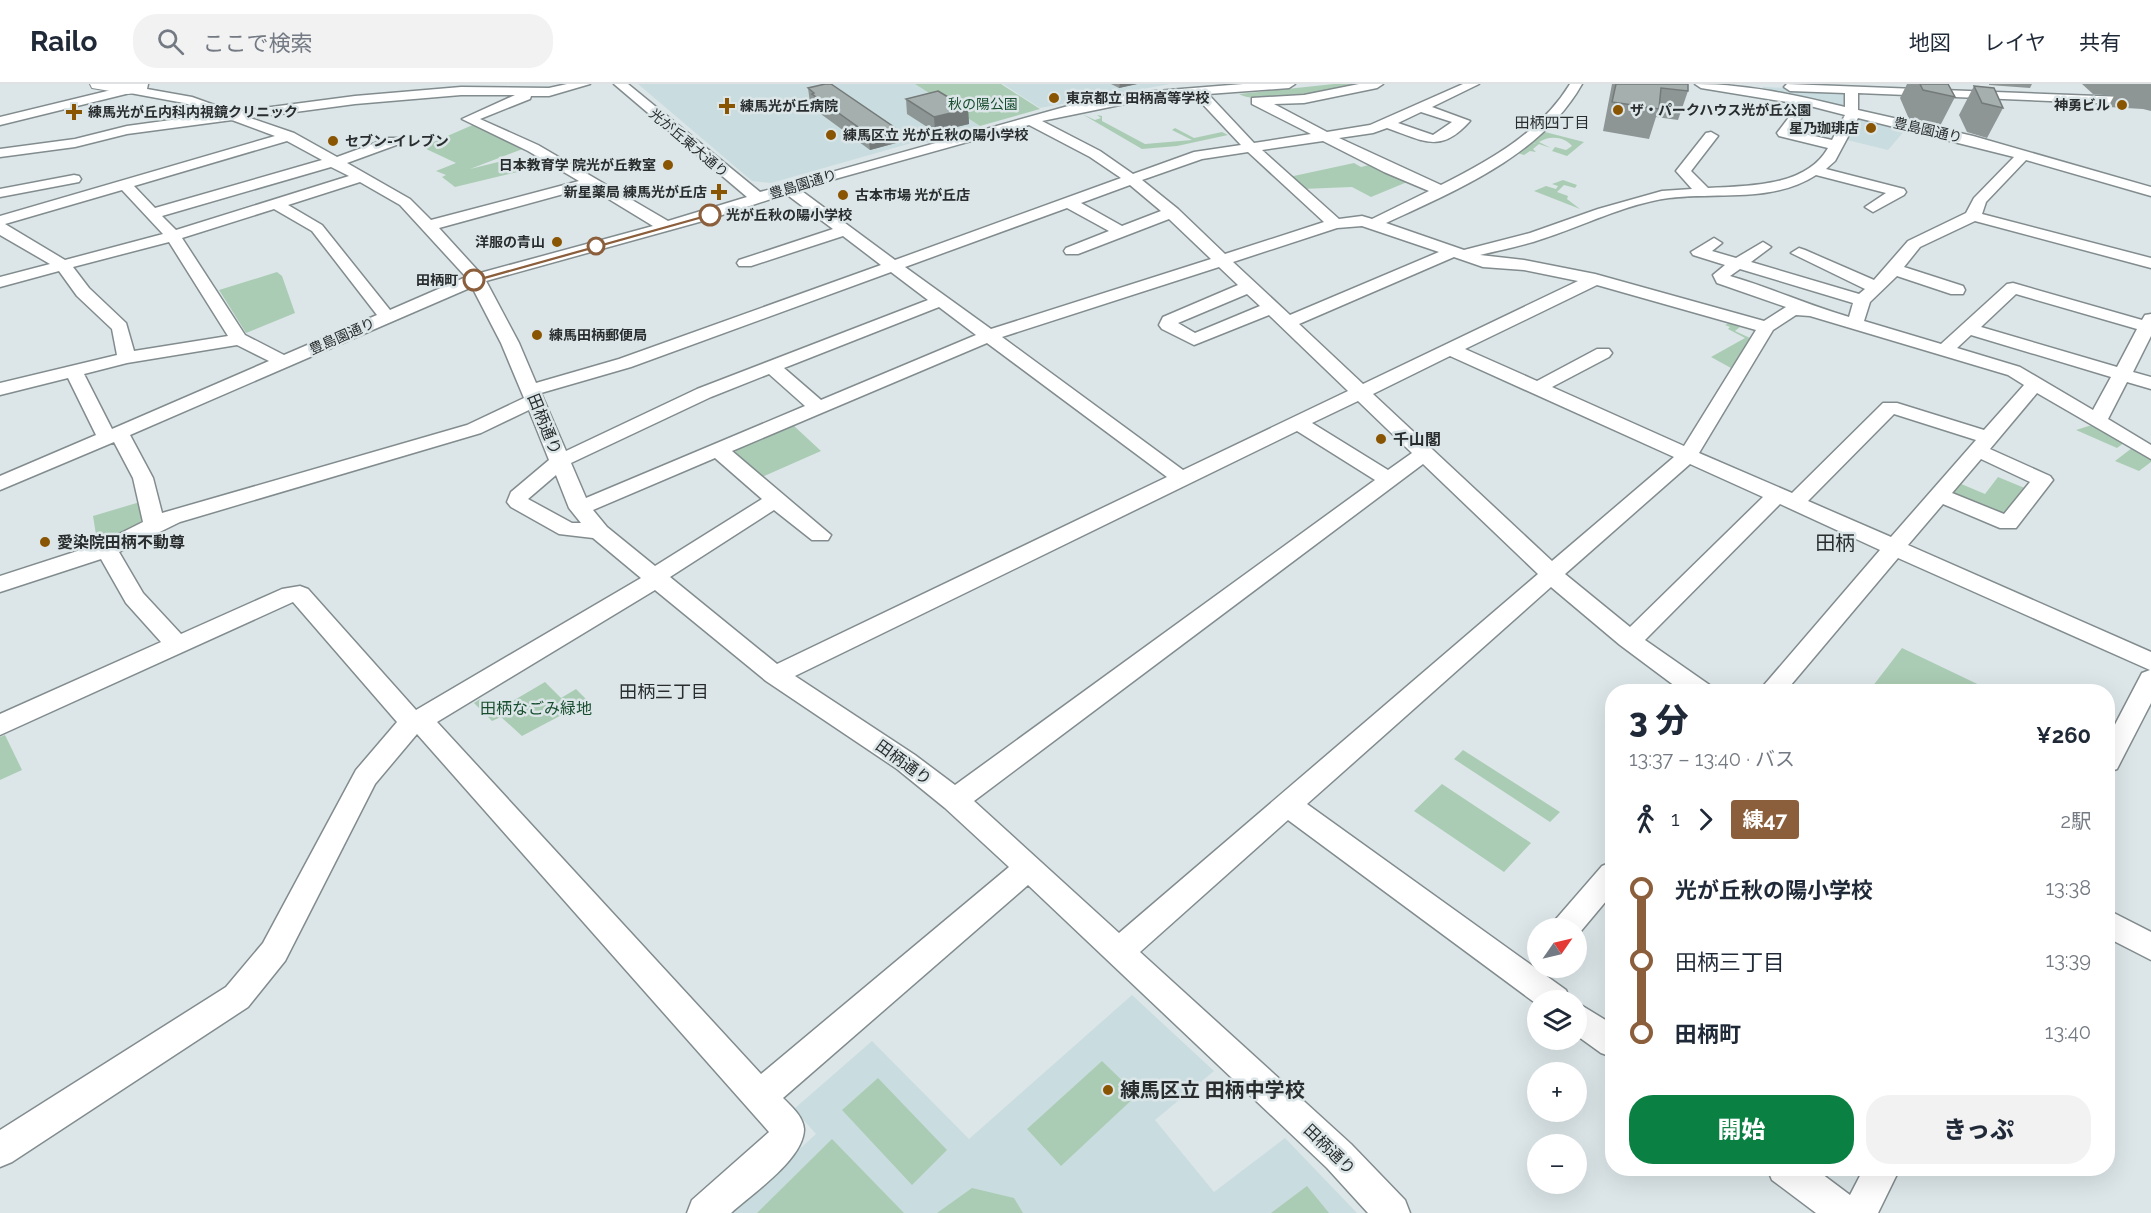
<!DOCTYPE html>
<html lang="ja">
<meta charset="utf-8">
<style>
:root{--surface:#fff;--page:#f2f2f3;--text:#1f2937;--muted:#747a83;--line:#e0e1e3;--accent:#0b8043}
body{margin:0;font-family:Raleway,"Noto Sans JP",sans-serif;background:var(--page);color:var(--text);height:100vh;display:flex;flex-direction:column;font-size:22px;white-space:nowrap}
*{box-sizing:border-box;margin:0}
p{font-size:20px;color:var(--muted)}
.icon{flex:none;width:33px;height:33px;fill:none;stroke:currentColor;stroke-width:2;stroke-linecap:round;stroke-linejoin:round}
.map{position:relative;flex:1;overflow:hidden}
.sheet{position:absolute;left:1605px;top:600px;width:510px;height:492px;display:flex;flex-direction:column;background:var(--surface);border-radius:24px;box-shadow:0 6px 24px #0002}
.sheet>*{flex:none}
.badge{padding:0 12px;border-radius:4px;font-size:21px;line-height:39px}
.needle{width:39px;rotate:56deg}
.buttons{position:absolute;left:1527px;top:834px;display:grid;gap:12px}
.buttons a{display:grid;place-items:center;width:60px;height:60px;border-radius:50%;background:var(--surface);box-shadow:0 6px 24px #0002;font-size:30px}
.map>.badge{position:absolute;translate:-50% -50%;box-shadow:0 0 0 3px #fff}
.legs{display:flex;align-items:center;gap:9px;height:66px;padding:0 24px;font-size:20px}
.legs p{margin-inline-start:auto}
.headline{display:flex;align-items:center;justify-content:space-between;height:102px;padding:0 24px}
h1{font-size:33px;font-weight:800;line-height:45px}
.primary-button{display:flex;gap:12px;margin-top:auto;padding:12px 24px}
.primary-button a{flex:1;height:69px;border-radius:24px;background:var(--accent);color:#fff;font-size:24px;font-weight:800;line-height:69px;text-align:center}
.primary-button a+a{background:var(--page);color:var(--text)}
ul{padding:0 24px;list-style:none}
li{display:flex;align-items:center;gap:21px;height:72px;font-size:22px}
li i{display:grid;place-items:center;width:9px;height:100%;margin:0 8px;background:currentColor}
li i::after{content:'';width:15px;height:15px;margin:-8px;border:4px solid;border-radius:50%;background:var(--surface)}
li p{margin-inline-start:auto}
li:first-child i{background:linear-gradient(#0000 50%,currentColor 0)}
li:last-child i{background:linear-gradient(currentColor 50%,#0000 0)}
header{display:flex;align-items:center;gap:36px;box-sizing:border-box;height:84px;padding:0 30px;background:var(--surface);border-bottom:2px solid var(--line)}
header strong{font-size:28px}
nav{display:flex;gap:33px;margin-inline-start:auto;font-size:21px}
.search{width:420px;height:54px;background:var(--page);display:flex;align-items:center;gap:15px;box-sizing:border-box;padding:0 21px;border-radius:24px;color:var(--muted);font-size:22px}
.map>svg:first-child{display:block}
</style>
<header>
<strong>Railo</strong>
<div class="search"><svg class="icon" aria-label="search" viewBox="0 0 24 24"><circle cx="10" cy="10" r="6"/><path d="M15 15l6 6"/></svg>ここで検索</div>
<nav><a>地図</a><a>レイヤ</a><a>共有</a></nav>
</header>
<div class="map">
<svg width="2151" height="1129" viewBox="0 0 2151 1129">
<rect width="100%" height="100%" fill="#dce6e8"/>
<path fill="#c9dcdf" d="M 638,0 L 915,0 L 980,42 L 981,46 L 930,60 L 922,56 L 771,99 L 752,97 Z
M 1003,0 L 1170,0 L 1040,24 Z
M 1763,3 L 1844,6 L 1847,7 L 1849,24 L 1761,6 Z
M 1857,33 L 1906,45 L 1888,66 L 1843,55 Z
M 1132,911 L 1214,987 L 1155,1036 L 1214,1108 L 1285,1054 L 1357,1129 L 730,1129 L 816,1050 L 794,1025 L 872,957 L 969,1055 Z"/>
<path fill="#abccb4" d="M 915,0 L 1001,0 L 1040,25 L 980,42 Z
M 1334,0 L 1365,0 C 1337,5 1263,23 1239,10 Z
M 1082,30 L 1095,36 L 1101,34 L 1097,31 L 1102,32 L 1102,37 L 1145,60 L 1192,56 L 1172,46 L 1175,44 L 1194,54 L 1222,48 L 1228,51 L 1177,62 L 1142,65 Z
M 475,40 L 528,63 L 470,85 L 510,75 L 522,87 L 455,103 L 442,93 L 446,91 L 436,87 L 456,79 L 422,63 Z
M 1541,47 L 1584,58 L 1567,72 L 1552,67 L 1555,63 L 1566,66 L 1572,62 C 1566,54 1551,50 1539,58 L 1551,64 L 1539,60 L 1533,65 L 1536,68 L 1530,67 L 1524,71 L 1514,68 L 1528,57 L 1536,60 L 1529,56 Z
M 1354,79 L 1361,83 L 1369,81 L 1376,84 L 1381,83 L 1412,96 L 1371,113 L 1352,103 L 1302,105 L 1289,93 Z
M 1563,96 L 1577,101 L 1575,104 L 1564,101 L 1557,108 L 1568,112 L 1567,115 L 1580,125 L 1534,107 L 1546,102 L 1556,105 L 1558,102 L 1552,100 Z
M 277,188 L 282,192 L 295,229 L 246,249 L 219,206 Z
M 1729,239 L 1740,243 L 1735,247 L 1750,254 L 1731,284 L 1711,273 L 1745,254 L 1728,245 L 1730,243 L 1725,241 Z
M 2095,340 L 2125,358 L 2117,364 L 2076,346 Z
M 793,341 L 821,367 L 760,394 L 734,371 L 737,365 Z
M 2132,364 L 2151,374 L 2151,378 L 2139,387 L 2115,377 Z
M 1998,393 L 2027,405 L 2006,431 L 1951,409 L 1959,399 L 1985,410 Z
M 140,418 L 145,443 L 98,463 L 93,432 Z
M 1902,564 L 1992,607 L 1869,607 Z
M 545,598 L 561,614 L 576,605 L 588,617 L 522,652 L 501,633 L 492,637 L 474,619 L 480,615 L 494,628 Z
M 5,651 L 22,686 L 0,696 L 0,653 Z
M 1463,666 L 1560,728 L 1550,738 L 1454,675 Z
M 1442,700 L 1531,759 L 1504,788 L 1414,727 Z
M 1102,977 L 1137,1011 L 1061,1082 L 1027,1045 Z
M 878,994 L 947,1066 L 912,1101 L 842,1026 Z
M 832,1055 L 904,1129 L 757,1129 Z
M 1307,1102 L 1329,1129 L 1271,1129 Z
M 972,1104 L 1014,1114 L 1023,1129 L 937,1129 Z"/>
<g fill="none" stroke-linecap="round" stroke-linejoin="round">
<g stroke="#828c8e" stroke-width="3">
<path id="minor" d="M 136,0 L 148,0 L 147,5 L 192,13 L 234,28 L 355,12 L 461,3 L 549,4 L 567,0 L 590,0 L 549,12 L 531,12 L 530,15 L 480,35 L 538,61 L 668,137 L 747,113 L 614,0 L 628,0 L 760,108 L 1068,22 L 1144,8 L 1243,0 L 1295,0 L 1289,4 L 1208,10 L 1254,59 L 1311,50 L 1252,20 L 1252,14 L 1304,11 L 1359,0 L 1383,0 L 1377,4 L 1304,19 L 1274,20 L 1327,48 L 1370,41 L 1463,0 L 1479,0 L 1432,23 L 1470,37 C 1440,71 1422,56 1387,44 L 1373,49 L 1339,54 L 1441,101 C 1489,77 1541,48 1570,0 L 1582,0 C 1542,71 1457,106 1386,139 L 1464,166 L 1530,149 L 1598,125 L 1662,107 L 1692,105 L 1676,87 L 1706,49 L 1711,48 L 1718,52 L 1691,87 L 1708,104 C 1748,102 1806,103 1828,64 L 1779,52 L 1777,49 L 1799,20 L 1701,4 L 1695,0 C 1747,0 1795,11 1845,23 L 1845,9 L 1790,7 L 1784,3 L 1787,0 L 2150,14 L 2151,18 L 2145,21 L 1858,9 L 1858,26 L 1973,52 L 2151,103 L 2151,112 L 2026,76 L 1986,118 L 1982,130 L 2151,174 L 2151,184 L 1975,137 L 1920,163 L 1904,183 L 1963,202 L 1965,206 L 1963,210 L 1951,210 L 1897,192 L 1870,218 L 1864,237 L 1941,260 L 2007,200 L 2013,199 L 2142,236 L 2145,231 L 2151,230 L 2151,252 L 2133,288 L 2151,293 L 2151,305 L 2127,298 L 2108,335 L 2151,361 L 2151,375 L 2037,309 L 1990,365 L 2050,392 L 2053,396 L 2016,444 L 2000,444 L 1943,420 L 1908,461 L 2151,568 L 2151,619 L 2117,685 L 2108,688 L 2108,654 L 2142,589 L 2150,586 L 1898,474 L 1785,608 L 1758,608 L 1880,466 L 1780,420 L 1645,556 L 1711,602 L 1714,608 L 1683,608 L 1620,561 L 1551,503 L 1307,720 L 1566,906 L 1570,916 L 1538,916 L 1538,921 L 1288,736 L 1140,868 L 1351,1060 L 1405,1116 L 1410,1129 L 1368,1129 L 1327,1084 L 1028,801 L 783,1014 C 791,1022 803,1032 804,1045 C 804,1075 753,1109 731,1129 L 687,1129 L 692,1116 L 769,1048 L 417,650 L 375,700 L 285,877 L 248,923 L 12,1078 L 0,1083 L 0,1046 L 226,903 L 263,859 L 356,686 L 397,638 L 293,518 L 0,651 L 0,630 L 161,558 L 126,519 L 101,475 L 0,508 L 0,492 L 99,460 L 143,438 L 133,394 L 114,358 L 0,406 L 0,392 L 96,351 L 68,294 L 0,311 L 0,299 L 117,271 L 112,245 L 77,212 L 59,187 L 0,203 L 0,193 L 50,180 L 0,151 L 0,132 L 275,52 L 232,36 L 127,50 L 75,63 L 0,73 L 0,65 L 75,55 L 127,42 L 215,30 L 184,19 L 130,9 L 0,41 L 0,33 ZM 461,11 L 515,11 L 462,35 L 528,67 L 579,97 L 431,136 L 410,115 L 347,79 L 399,60 L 399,54 L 389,54 L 337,73 L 294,49 L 250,34 L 355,20 ZM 1195,12 L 1241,61 L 1194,68 L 1133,90 L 1100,67 L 1042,37 L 1144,16 ZM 1810,22 L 1845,31 L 1832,56 L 1792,47 ZM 1421,28 L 1452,38 L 1433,51 L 1398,39 ZM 1858,34 L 2014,73 L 1974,114 L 1966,129 L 1908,157 L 1874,196 L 1805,166 L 1799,164 L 1791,169 L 1865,205 L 1859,210 L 1751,178 L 1771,163 L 1763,158 L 1736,174 L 1712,167 L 1722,159 L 1714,154 L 1691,168 L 1693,171 L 1725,181 L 1713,191 L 1717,199 L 1786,223 L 1764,237 L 1595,190 L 1524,176 L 1480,171 C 1500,166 1522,162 1542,155 C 1583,142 1625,120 1669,114 C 1718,108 1773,119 1816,91 L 1886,109 L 1865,123 L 1873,128 L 1904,111 L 1906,108 L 1904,105 L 1826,85 L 1835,77 ZM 1029,41 L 1090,73 L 1121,94 L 895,176 L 799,105 ZM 287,57 L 322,76 L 155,124 L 134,102 ZM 1323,57 L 1384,88 L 1429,107 L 1372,135 L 1362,132 L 1339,135 L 1262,66 ZM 1248,68 L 1324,138 L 1225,170 L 1178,125 L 1142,96 L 1202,75 ZM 331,83 L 349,92 L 176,146 L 162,132 ZM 360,98 L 400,121 L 466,193 L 390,226 L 322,141 L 288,121 ZM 1130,101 L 1161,127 L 1122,142 L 1081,119 ZM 589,103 L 653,142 L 480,189 L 439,144 ZM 122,106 L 163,150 L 65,176 L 5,140 ZM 786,110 L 833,145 L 739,176 L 737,179 L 739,182 L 751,182 L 843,152 L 881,181 L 619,275 L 536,299 L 519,259 L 486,197 L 710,135 ZM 1067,124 L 1109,147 L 1066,164 L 1064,167 L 1066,170 L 1078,170 L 1169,135 L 1211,175 L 991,245 L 905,183 ZM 274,125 L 312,147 L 377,231 L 284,271 L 245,251 L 182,154 ZM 1362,142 L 1439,168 L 1290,231 L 1233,178 L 1337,144 ZM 169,158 L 228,252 L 134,267 L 126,239 L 89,204 L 73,183 ZM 1454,173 L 1483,183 L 1524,186 L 1578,197 L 1363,300 L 1299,240 ZM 1219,183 L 1238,201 L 1163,233 L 1159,241 L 1162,245 L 1194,261 L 1269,231 L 1348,307 L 1183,386 L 1002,253 ZM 1740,185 L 1853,219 L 1849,233 C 1808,221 1771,204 1730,192 ZM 891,188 L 928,216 L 697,305 L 566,367 L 541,309 L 631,283 ZM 1597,201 L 1756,246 L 1684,362 L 1552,303 L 1609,273 L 1612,269 L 1609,265 L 1597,265 L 1537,297 L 1465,265 ZM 472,203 L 501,259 L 524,314 L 467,341 L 162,429 L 153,394 L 130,351 ZM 1247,210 L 1260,222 L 1195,249 L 1178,239 ZM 2016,210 L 2137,245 L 2117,283 L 1981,243 ZM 939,223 L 976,251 L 821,316 L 784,284 ZM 1796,231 L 1810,232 L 2008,291 L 2024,301 L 1984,346 L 1897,319 L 1883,319 L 1792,409 L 1699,369 L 1773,246 ZM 1971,251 L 2111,293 L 2093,326 L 2020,283 L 1957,264 ZM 987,259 L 1167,393 L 777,580 L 670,493 L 774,426 L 812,456 L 828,456 L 831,451 L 732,367 ZM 237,261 L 269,277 L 112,345 L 84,290 L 127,279 ZM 1450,272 L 1674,373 L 1552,477 L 1373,310 ZM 769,290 L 805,322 L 586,414 L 571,379 L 711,313 ZM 1358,317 L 1412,369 L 1388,386 L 1312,339 ZM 529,326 L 549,376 L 511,408 L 507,418 L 511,423 L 559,450 L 593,454 L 641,494 L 416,626 L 308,505 L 300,502 L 282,505 L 181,550 L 143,509 L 119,468 L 180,438 L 481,349 ZM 1894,330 L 1976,356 L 1891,453 L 1808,417 ZM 1297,347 L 1375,396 L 955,701 L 915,671 L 795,592 ZM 715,374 L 762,415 L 655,482 L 607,443 L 593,426 ZM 1981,375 L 2030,398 L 2004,430 L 1952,409 ZM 1423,380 L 1538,490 L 1119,849 L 974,717 ZM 1690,380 L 1763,413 L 1630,543 L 1565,490 ZM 556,391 L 569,424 L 581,439 L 572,439 L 528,415 ZM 655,506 L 766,597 L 897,685 L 945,724 L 1009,783 L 761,990 L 437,638 Z
M 74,91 L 79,92 L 81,95 L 79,98 L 0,113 L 0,105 Z
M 1612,778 L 1612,810 L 1576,853 L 1576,844 L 1551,844 L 1556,835 L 1602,782 Z
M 2108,826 L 2151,848 L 2151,876 L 2108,854 Z
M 1576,918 L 1612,940 L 1612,973 L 1601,969 L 1576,951 Z
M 1767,1084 L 1814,1084 L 1850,1111 L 1864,1084 L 1900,1084 L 1878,1129 L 1816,1129 L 1772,1096 Z"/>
</g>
<g stroke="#828c8e" stroke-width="2">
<path id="major" d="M 90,0 L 140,0 L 134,9 L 128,10 L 92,4 Z"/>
</g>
<use href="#minor" fill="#fff" fill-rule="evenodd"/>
<use href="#major" fill="#fff" fill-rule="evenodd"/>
</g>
<path fill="#8e9695" d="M 1111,0 L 1137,0 L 1119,4 Z
M 1612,0 L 1688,0 L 1688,7 L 1678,36 L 1656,33 L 1649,55 L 1603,47 Z
M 1907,0 L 1948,0 L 1955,13 L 1940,42 L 1909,35 L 1900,14 Z
M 1989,0 L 2032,0 L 2030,4 L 1989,1 Z
M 2082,0 L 2151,0 L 2151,27 L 2143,25 L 2108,23 L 2114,12 L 2093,10 Z
M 1974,2 L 2003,24 L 1987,54 L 1967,48 L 1959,31 Z
M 808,4 L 894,43 L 896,59 L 870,66 L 814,25 L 813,22 L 810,19 Z
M 906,15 L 968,25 L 969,40 L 935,48 L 907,30 Z"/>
<path fill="#747a79" d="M 1120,0 L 1137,0 L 1119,4 Z
M 968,25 L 969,40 L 935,48 L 934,33 Z
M 894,43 L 896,59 L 870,66 L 868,50 Z"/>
<path fill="#a5afad" stroke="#747a79" stroke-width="1.5" d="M 825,0 L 831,0 L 894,43 L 868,50 L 812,10 L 814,9 L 808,4 Z
M 1616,0 L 1688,0 L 1688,7 L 1661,4 L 1659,25 L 1612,18 Z
M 1920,0 L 1948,0 L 1955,13 L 1923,6 Z
M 1974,2 L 1994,4 L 2003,24 L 1982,19 Z
M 938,7 L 968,25 L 934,33 L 906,15 Z"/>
<path fill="#8b5e3c" stroke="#fff" stroke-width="1.5" d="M 710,129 L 713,132 L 477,198 L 470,196 Z"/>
<g fill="#8a5502" stroke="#dce6e8" stroke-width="2">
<circle cx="1054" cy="14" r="6"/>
<circle cx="2122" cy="21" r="6"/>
<path d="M724 13h6v6h6v6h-6v6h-6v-6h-6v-6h6z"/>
<circle cx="1618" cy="26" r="6"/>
<path d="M71 19h6v6h6v6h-6v6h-6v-6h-6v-6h6z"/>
<circle cx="1871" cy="44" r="6"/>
<circle cx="831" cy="51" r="6"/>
<circle cx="333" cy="57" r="6"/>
<circle cx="668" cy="81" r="6"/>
<path d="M716 99h6v6h6v6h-6v6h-6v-6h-6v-6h6z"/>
<circle cx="843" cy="111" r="6"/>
<circle cx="557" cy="158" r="6"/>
<circle cx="537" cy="251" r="6"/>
<circle cx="1381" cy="355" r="6"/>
<circle cx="45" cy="458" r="6"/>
<circle cx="1108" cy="1006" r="6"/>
</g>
<g fill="#fff" stroke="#8b5e3c" stroke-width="3">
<circle cx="710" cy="131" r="10"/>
<circle cx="596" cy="162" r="8"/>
<circle cx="474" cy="196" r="10"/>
</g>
<g text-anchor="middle" stroke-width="5" stroke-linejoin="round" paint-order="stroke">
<g font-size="14" font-weight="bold" fill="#292d2e" stroke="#dce6e8" text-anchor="start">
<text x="1066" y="19">東京都立 田柄高等学校</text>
<text x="2110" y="26" text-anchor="end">神勇ビル</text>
<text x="740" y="27">練馬光が丘病院</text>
<text x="1630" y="31">ザ・パークハウス光が丘公園</text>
<text x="88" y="33">練馬光が丘内科内視鏡クリニック</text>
<text x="1859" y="49" text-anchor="end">星乃珈琲店</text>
<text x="843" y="56">練馬区立 光が丘秋の陽小学校</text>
<text x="345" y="62">セブン-イレブン</text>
<text x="656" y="86" text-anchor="end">日本教育学 院光が丘教室</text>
<text x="707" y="113" text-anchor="end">新星薬局 練馬光が丘店</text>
<text x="855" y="116">古本市場 光が丘店</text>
<text x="545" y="163" text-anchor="end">洋服の青山</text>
<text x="549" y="256">練馬田柄郵便局</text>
</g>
<g font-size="14" fill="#174d2d" stroke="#dce6e8">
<text x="983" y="25">秋の陽公園</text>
</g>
<g font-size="14" fill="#292d2e" stroke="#dce6e8">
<text transform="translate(1928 46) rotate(13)" y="5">豊島園通り</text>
<text transform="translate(689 59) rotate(40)" y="5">光が丘東大通り</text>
<text transform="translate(803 100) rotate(-17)" y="5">豊島園通り</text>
<text transform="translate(342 252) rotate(-24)" y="5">豊島園通り</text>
</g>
<g font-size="14" font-weight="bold" fill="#292d2e" stroke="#dce6e8" text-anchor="start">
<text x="726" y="136">光が丘秋の陽小学校</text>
<text x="458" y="201" text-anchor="end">田柄町</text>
</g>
<g font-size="15" fill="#292d2e" stroke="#dce6e8">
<text x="1552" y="44">田柄四丁目</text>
</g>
<g font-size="16" fill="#292d2e" stroke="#dce6e8">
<text transform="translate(545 340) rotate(68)" y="6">田柄通り</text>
<text transform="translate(904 678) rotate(36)" y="6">田柄通り</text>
<text transform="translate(1330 1065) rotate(44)" y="6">田柄通り</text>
</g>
<g font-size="16" font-weight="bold" fill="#292d2e" stroke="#dce6e8" text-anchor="start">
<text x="1393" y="361">千山閣</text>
<text x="57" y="464">愛染院田柄不動尊</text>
</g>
<g font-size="16" fill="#174d2d" stroke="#dce6e8">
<text x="536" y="630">田柄なごみ緑地</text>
</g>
<g font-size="18" fill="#292d2e" stroke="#dce6e8">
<text x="664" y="614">田柄三丁目</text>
</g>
<g font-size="20" fill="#292d2e" stroke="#dce6e8">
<text x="1835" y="466">田柄</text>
</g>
<g font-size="20" font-weight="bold" fill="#292d2e" stroke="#dce6e8" text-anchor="start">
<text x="1120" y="1013">練馬区立 田柄中学校</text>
</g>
</g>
</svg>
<div class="buttons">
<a><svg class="needle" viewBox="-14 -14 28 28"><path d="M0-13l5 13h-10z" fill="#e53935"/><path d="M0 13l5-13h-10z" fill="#747a83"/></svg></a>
<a><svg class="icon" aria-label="layers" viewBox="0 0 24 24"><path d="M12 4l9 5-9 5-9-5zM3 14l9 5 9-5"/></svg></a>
<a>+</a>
<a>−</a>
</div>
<section class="sheet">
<div class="headline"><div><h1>3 分</h1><p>13:37 – 13:40 · バス</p></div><b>¥260</b></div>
<div class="legs"><svg class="icon" aria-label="walk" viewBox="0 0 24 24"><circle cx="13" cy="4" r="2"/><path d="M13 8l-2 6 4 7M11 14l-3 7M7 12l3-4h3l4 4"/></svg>1<svg class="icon" aria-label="forward" viewBox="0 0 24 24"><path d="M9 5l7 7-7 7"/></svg><b class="badge" style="background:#8b5e3c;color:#fff">練47</b><p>2駅</p></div>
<ul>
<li><i style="color:#8b5e3c"></i><b>光が丘秋の陽小学校</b><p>13:38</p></li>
<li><i style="color:#8b5e3c"></i><span>田柄三丁目</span><p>13:39</p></li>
<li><i style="color:#8b5e3c"></i><b>田柄町</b><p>13:40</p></li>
</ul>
<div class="primary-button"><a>開始</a><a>きっぷ</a></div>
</section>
</div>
